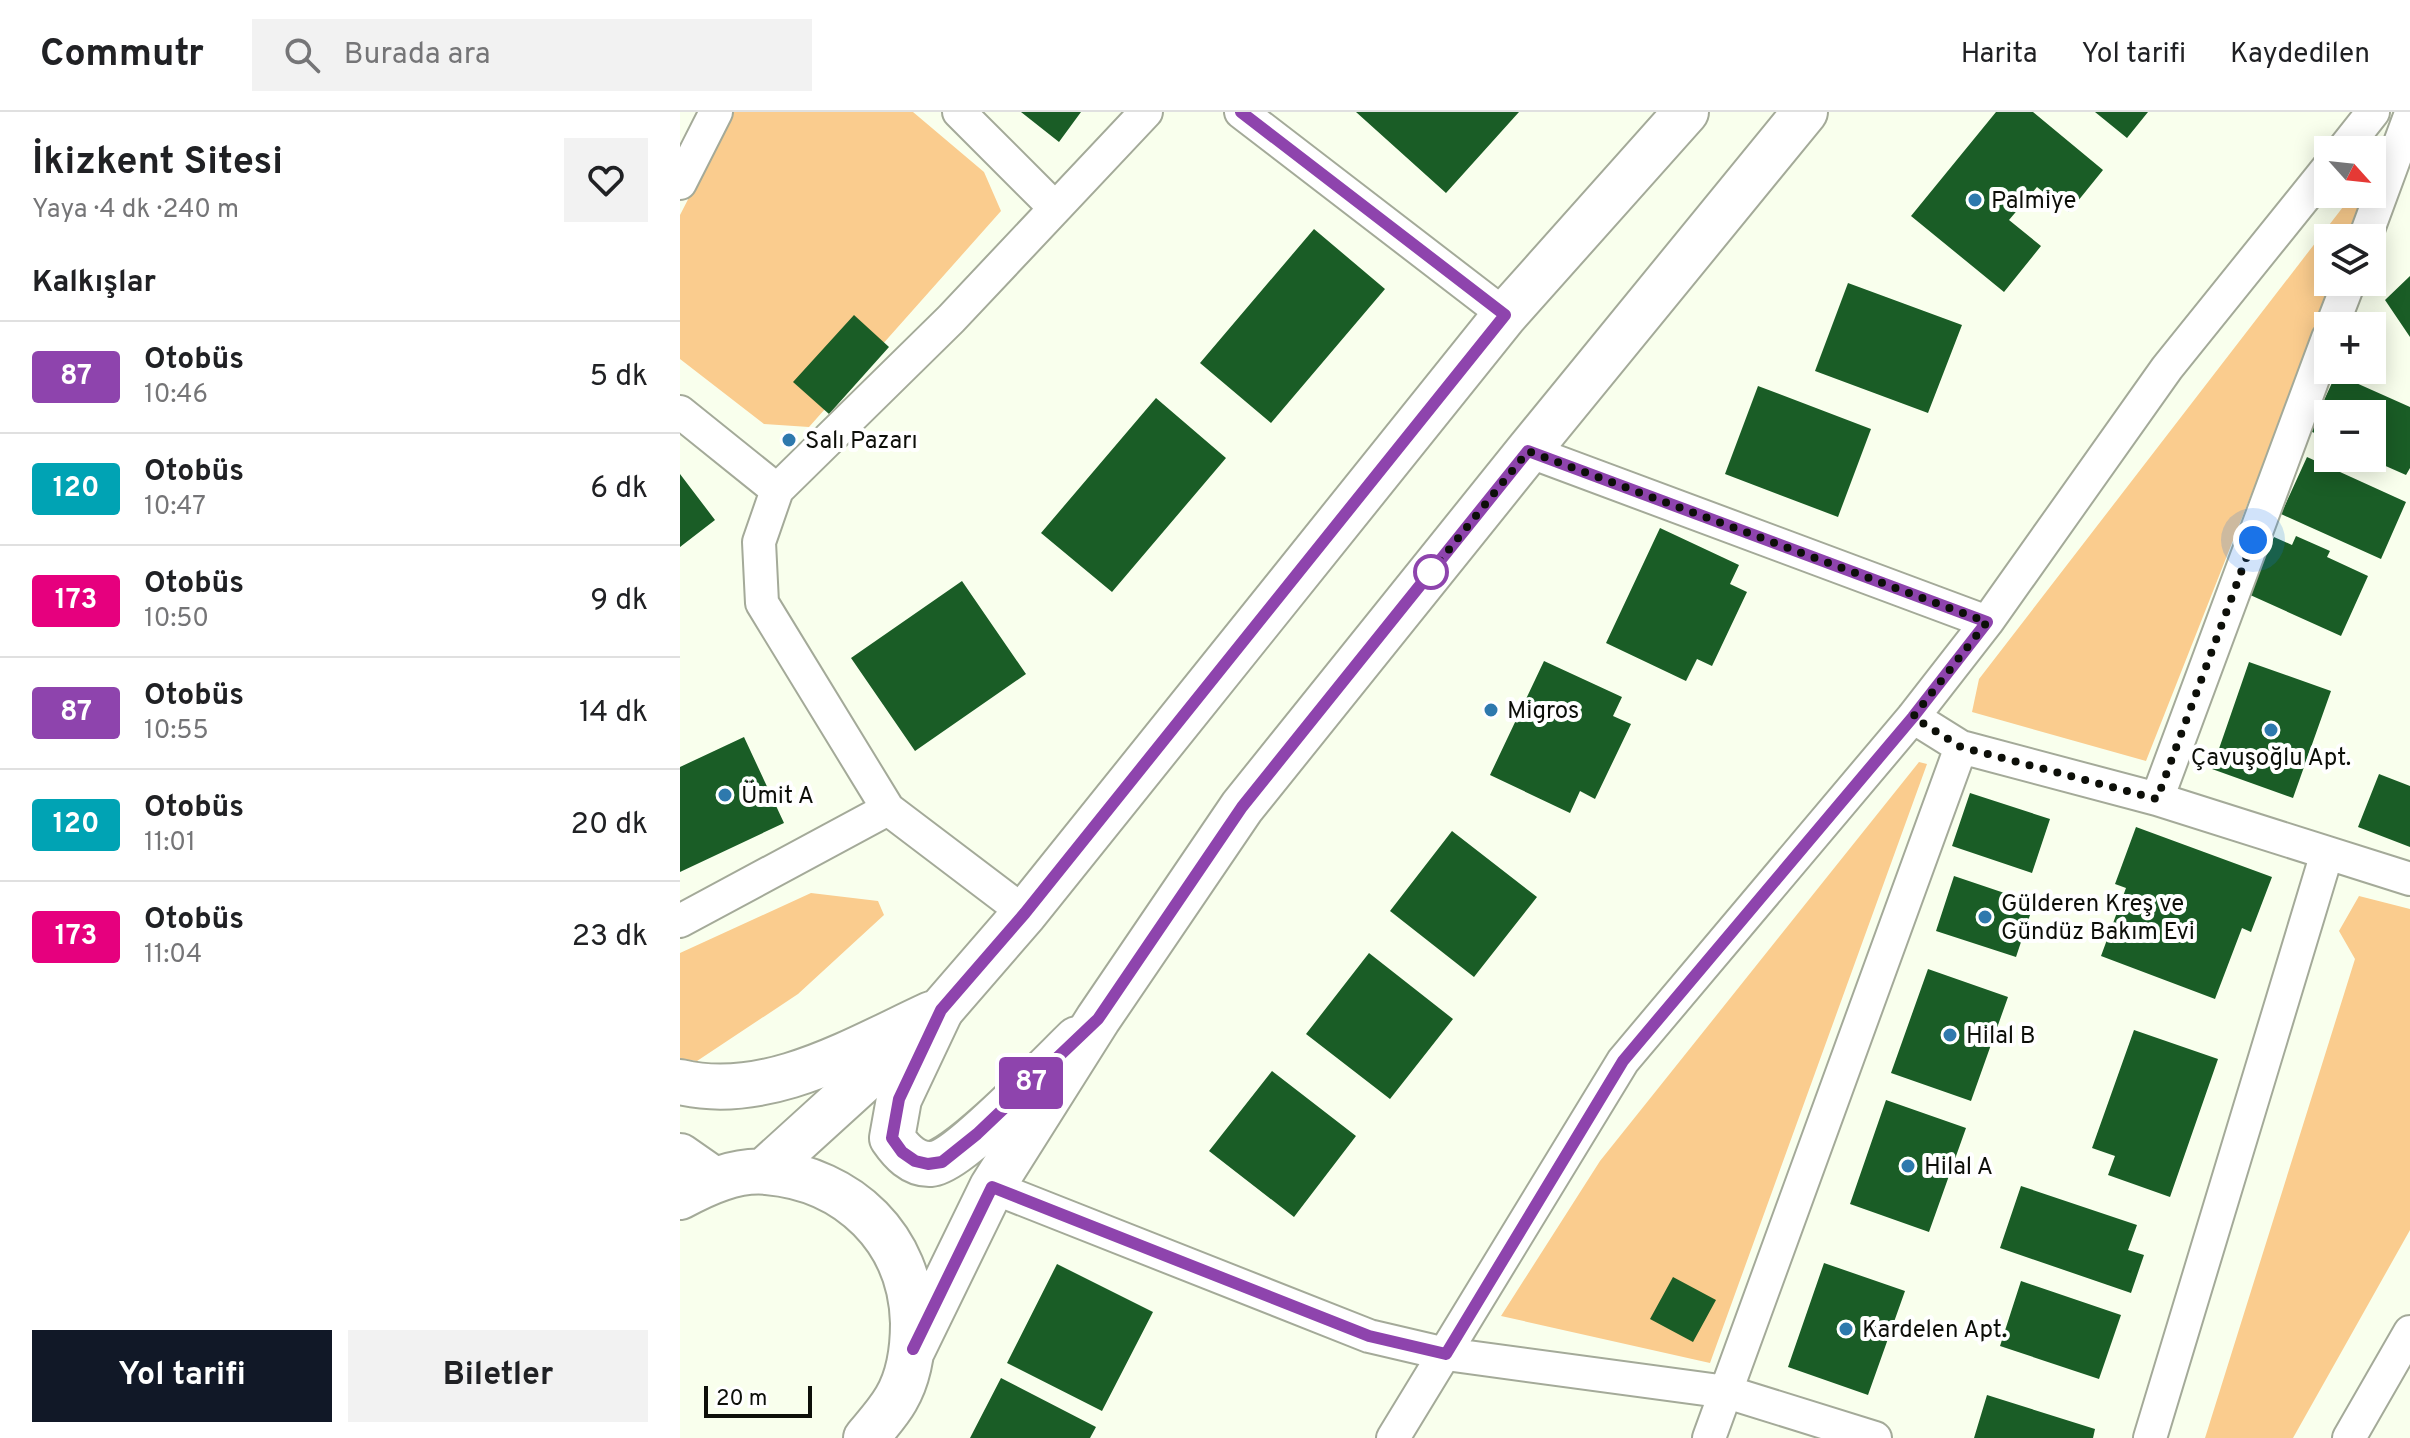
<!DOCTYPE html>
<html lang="tr">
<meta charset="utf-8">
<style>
:root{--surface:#fff;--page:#f2f2f2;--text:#202124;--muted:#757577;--line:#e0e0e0;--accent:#111827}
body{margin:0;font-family:Overpass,sans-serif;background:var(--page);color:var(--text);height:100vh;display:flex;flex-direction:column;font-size:30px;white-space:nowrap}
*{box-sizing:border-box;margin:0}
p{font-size:26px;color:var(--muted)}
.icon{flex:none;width:44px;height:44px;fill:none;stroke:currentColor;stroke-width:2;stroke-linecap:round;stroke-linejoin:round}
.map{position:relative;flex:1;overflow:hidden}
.drawer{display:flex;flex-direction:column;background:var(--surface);width:680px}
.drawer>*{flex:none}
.badge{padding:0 16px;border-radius:6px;font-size:28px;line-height:52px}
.needle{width:52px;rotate:117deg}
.buttons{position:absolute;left:1634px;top:24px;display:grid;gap:16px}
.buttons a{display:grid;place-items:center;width:72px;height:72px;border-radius:0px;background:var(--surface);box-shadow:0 4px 20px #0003;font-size:40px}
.scale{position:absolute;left:24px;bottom:20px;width:108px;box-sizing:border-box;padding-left:8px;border:4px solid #0d0f09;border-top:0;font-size:22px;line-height:28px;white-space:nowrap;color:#0d0f09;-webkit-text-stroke:6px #fff;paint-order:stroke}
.you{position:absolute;width:40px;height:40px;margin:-20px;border:6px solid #fff;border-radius:50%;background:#1a73e8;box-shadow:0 0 0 12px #1a73e833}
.map>.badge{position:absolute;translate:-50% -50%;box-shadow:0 0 0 4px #fff}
h2{padding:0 32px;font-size:30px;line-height:72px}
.round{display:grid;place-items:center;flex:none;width:84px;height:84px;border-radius:0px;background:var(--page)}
.headline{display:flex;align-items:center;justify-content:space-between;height:136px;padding:0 32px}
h1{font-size:38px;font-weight:700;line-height:60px}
.button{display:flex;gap:16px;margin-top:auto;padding:16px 32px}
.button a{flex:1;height:92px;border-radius:0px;background:var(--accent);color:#fff;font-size:32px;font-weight:700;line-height:92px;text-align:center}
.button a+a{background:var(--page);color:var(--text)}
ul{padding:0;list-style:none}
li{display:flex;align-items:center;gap:24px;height:112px;padding:0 32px;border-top:2px solid var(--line)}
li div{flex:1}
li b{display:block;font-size:30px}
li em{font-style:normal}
li .badge{min-width:88px;font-weight:700;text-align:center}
header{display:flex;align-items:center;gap:48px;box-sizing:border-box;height:112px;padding:0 40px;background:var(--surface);border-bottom:2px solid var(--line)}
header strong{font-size:38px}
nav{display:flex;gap:44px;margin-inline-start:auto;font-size:28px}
.search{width:560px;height:72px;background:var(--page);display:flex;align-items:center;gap:20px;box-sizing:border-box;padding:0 28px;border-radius:0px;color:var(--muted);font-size:30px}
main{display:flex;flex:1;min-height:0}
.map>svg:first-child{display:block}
</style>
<header>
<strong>Commutr</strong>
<div class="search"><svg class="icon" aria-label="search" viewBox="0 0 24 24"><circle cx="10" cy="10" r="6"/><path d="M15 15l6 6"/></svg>Burada ara</div>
<nav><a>Harita</a><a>Yol tarifi</a><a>Kaydedilen</a></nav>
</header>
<main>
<section class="drawer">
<div class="headline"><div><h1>İkizkent Sitesi</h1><p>Yaya · 4 dk · 240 m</p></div><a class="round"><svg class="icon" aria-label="heart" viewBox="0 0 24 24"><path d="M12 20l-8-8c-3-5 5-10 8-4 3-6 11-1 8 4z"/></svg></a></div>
<h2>Kalkışlar</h2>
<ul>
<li><span class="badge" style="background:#8e44ad;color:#fff">87</span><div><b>Otobüs</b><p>10:46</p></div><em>5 dk</em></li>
<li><span class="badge" style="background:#00a3b4;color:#fff">120</span><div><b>Otobüs</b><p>10:47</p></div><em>6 dk</em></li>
<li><span class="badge" style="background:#e6007e;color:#fff">173</span><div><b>Otobüs</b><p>10:50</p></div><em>9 dk</em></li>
<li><span class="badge" style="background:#8e44ad;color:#fff">87</span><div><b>Otobüs</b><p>10:55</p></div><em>14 dk</em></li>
<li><span class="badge" style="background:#00a3b4;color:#fff">120</span><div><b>Otobüs</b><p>11:01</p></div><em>20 dk</em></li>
<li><span class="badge" style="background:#e6007e;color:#fff">173</span><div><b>Otobüs</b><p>11:04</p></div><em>23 dk</em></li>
</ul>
<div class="button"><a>Yol tarifi</a><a>Biletler</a></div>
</section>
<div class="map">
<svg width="1730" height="1326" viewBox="0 0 1730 1326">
<rect width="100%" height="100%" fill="#f9ffed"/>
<path fill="#facc8e" d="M 53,0 L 233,0 L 304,60 L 321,99 L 129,315 L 84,312 L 0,247 L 0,103 Z
M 1673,82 L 1690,82 L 1673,126 L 1648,126 L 1648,170 L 1655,170 L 1466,649 L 1292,600 L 1299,567 Z
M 1239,650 L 1247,652 L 1030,1251 L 821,1204 L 920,1049 Z
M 131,781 L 198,789 L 204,803 L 118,882 L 17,949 L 0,947 L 0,841 Z
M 1679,784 L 1730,797 L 1730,1118 L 1613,1326 L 1525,1326 L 1675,847 L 1659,819 Z"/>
<path fill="#1a5d26" d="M 341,0 L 401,0 L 379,30 Z
M 676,0 L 839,0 L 766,81 Z
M 1316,0 L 1353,0 L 1423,58 L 1389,100 L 1357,75 L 1329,108 L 1361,134 L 1324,180 L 1231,104 Z
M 1415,0 L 1468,0 L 1447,26 Z
M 634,117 L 705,177 L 591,311 L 520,251 Z
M 1730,164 L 1730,225 L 1705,188 Z
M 1168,171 L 1282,213 L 1248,301 L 1135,259 Z
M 174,203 L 209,235 L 149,302 L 113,270 Z
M 1656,262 L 1730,295 L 1730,356 L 1726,363 L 1692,348 L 1692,302 L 1648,302 L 1648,327 L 1630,319 Z
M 1078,274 L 1191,317 L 1158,405 L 1045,362 Z
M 476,286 L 546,346 L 432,480 L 361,421 Z
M 1627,345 L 1726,390 L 1701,447 L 1601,402 Z
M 0,362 L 35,408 L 0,435 Z
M 980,416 L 1059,453 L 1050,472 L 1067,480 L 1032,554 L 1017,547 L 1006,569 L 926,531 Z
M 1616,424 L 1650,439 L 1647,445 L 1688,464 L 1661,524 L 1568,482 L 1594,425 L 1612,433 Z
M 282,469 L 346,562 L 235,639 L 171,546 Z
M 864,549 L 942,585 L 933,604 L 951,612 L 915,687 L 900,679 L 890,701 L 810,663 Z
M 1569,550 L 1651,579 L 1613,686 L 1532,657 Z
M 64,625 L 104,711 L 0,760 L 0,655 Z
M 1699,662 L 1730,674 L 1730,735 L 1678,715 Z
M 1290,681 L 1370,707 L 1352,761 L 1272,734 Z
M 1456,715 L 1592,765 L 1571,820 L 1562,816 L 1535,887 L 1421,844 L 1446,776 L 1435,772 Z
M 772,719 L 857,785 L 794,865 L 710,799 Z
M 1274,764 L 1354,791 L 1336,845 L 1256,819 Z
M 689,841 L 773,907 L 710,987 L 626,922 Z
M 1248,857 L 1328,885 L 1291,989 L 1211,961 Z
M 1454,918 L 1538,947 L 1490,1085 L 1428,1063 L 1435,1044 L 1412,1036 Z
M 592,959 L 676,1024 L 614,1105 L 529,1039 Z
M 1206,988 L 1286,1016 L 1249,1120 L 1170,1092 Z
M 1341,1074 L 1457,1113 L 1448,1138 L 1464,1143 L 1451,1181 L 1320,1136 Z
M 1144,1151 L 1225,1179 L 1188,1283 L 1108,1255 Z
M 377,1152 L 473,1200 L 422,1299 L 327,1251 Z
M 993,1165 L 1036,1188 L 1013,1230 L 970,1207 Z
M 1341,1169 L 1441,1203 L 1419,1267 L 1320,1234 Z
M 321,1266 L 416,1315 L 410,1326 L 290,1326 Z
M 1307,1283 L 1415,1317 L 1413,1326 L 1294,1326 Z"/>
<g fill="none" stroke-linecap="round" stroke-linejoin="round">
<g stroke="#a4aa99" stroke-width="36">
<path id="street" d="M 279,0 L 375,96
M 561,0 L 825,203
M 1663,38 L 1693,0
M 0,71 L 36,0
M 1685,126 L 1730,4
M 1652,214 L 1669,170
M 0,300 L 97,378
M 848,339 L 1307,510
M 1233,605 L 1281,635 L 1477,687 L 1730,767
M 1477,687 L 1648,226
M 345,801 L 208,697 L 82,491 L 79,430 L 97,378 L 271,207 L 466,0
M 0,809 L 208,697
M 312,1075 L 689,1224 L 766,1242 L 1047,1280 L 1195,1326
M 713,1326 L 943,949 L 1233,605 L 1307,510 L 1487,256 L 1648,56
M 1029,1326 L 1281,635
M 1470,1326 L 1647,741
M 1669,1326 L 1730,1220"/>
</g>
<g stroke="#a4aa99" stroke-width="48">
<path id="secondary" d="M 261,898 L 219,987 L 212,1026 C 221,1039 233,1053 251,1052 C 278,1050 373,950 397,927
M 0,970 C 87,991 175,937 251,902
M 0,1044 L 33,1067"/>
</g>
<g stroke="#a4aa99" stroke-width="48">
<path id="primary" d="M 84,1059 L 261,898 L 345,801 L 825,203 L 1006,0
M 0,1085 C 26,1071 56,1057 87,1060 C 169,1067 231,1127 233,1211 C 233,1236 229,1265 216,1287 C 208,1301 196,1314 186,1326
M 233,1237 L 312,1075 L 418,907 L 562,695 L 848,339 L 1125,0"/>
</g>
<use href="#street" stroke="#fff" stroke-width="32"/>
<use href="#secondary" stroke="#fff" stroke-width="44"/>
<use href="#primary" stroke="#fff" stroke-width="44"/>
</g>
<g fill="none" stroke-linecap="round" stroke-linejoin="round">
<g stroke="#fff" stroke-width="18">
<path id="line" d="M 233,1237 L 312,1075 L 689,1224 L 766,1242 L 943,949 L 1233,605 L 1307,510 L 848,339 L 562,695 L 418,907 L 297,1022 L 262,1050 L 248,1052 L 235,1049 L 222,1040 L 212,1026 L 219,987 L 261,898 L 345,801 L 825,203 L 561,0"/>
</g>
<use href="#line" stroke="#8e44ad" stroke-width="12"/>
<path stroke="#0d0f09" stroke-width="8" stroke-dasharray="0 14.4" d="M 751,460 L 848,339 L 1307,510 L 1233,605 L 1281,635 L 1477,687 L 1573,428"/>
</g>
<g fill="#2e79ad" stroke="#fff" stroke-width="3">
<circle cx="1295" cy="88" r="8"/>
<circle cx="109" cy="328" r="8"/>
<circle cx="811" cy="598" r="8"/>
<circle cx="1591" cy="618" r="8"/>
<circle cx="45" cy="683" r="8"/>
<circle cx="1305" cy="805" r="8"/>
<circle cx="1270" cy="923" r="8"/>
<circle cx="1228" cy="1054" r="8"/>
<circle cx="1166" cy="1217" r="8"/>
</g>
<circle fill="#fff" stroke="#8e44ad" stroke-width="4" cx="751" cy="460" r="16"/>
<g text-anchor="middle" stroke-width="8" stroke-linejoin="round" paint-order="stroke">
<g font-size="24" fill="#0d0f09" stroke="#fff" text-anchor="start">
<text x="1311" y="96">Palmiye</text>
<text x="125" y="336">Salı Pazarı</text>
<text x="827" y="606">Migros</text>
<text x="1591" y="653" text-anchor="middle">Çavuşoğlu Apt.</text>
<text x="61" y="691">Ümit A</text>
<text x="1321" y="799">Gülderen Kreş ve<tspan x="1321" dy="28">Gündüz Bakım Evi</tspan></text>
<text x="1286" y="931">Hilal B</text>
<text x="1244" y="1062">Hilal A</text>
<text x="1182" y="1225">Kardelen Apt.</text>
</g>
</g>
</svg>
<div class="buttons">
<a><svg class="needle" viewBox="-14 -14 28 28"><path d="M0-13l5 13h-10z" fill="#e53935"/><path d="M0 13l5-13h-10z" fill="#757577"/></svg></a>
<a><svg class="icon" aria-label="layers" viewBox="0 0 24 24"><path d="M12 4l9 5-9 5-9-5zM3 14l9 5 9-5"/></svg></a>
<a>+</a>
<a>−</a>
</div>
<div class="scale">20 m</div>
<div class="you" style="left:1573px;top:428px"></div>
<b class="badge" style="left:351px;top:971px;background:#8e44ad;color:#fff">87</b>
</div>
</main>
